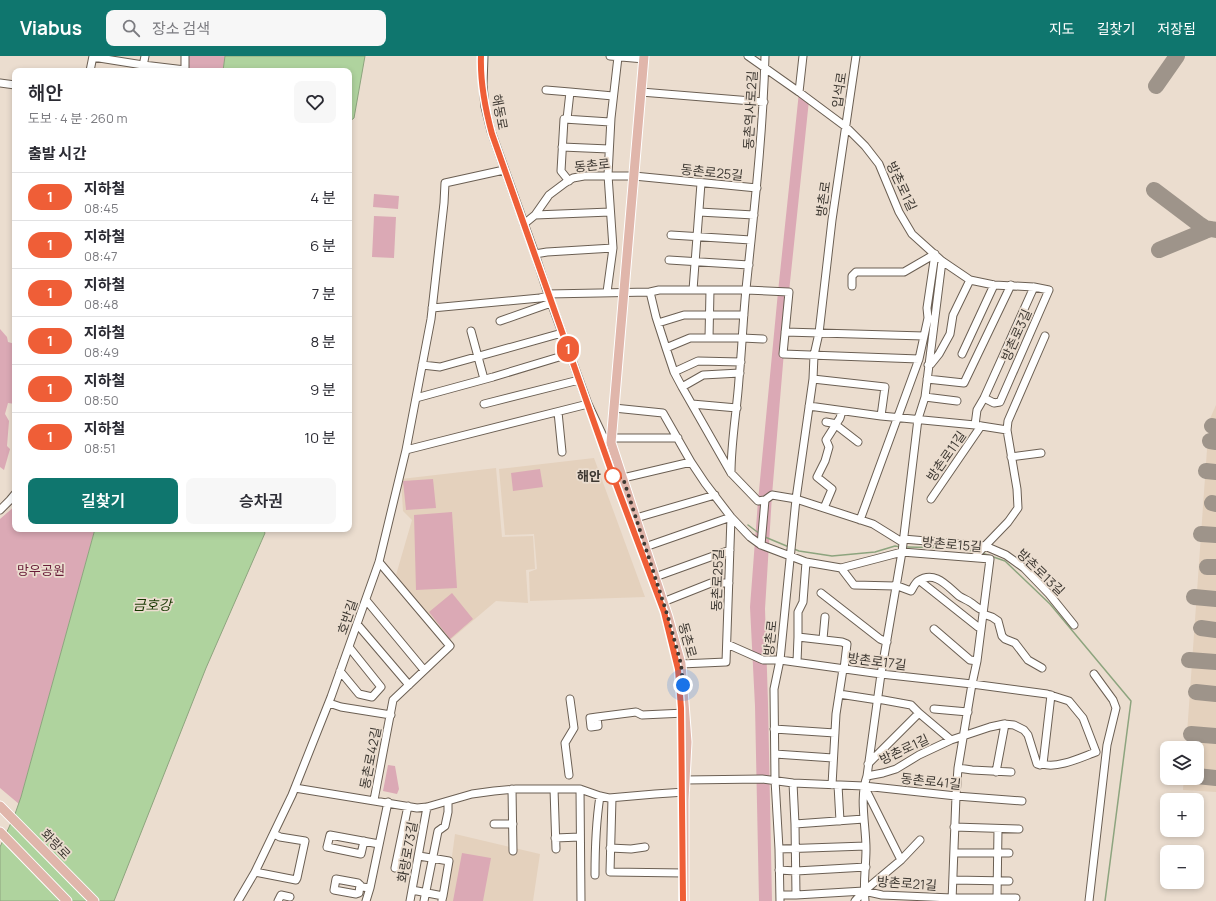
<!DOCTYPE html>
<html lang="ko">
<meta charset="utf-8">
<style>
:root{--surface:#fff;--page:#f7f7f7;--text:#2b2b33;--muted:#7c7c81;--line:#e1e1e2;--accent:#0f766e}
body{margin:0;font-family:Manrope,"Noto Sans KR",sans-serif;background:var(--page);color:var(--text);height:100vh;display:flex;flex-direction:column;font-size:15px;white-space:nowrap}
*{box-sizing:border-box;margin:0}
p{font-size:13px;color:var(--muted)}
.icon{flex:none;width:22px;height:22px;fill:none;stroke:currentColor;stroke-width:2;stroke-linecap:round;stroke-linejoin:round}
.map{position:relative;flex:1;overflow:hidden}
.sheet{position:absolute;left:12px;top:12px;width:340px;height:464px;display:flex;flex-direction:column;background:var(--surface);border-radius:8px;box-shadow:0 2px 6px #0003}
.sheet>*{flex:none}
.badge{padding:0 8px;border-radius:13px;font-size:14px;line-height:26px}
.tools{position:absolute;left:1160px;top:685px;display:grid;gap:8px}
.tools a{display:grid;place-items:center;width:44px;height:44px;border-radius:8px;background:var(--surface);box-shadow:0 2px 6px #0003;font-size:20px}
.you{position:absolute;width:20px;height:20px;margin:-10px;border:3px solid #fff;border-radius:50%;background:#1a73e8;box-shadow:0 0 0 6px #1a73e833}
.map>.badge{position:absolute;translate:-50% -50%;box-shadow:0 0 0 2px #fff}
h2{padding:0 16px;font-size:15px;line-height:36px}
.round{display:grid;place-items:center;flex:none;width:42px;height:42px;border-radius:8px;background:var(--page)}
.overview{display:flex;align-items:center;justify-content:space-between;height:68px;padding:0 16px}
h1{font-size:19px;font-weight:600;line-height:30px}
.button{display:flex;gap:8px;margin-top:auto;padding:8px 16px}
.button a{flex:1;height:46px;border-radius:8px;background:var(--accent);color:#fff;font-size:16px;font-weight:600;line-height:46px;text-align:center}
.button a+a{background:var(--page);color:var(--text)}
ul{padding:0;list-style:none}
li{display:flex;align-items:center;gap:12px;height:48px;padding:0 16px;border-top:1px solid var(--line)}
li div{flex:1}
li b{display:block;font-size:15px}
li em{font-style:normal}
li .badge{min-width:44px;font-weight:700;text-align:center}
header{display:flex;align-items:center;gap:24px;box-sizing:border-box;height:56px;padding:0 20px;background:var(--accent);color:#fff}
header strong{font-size:19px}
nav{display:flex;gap:22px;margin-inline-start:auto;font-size:14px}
.search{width:280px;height:36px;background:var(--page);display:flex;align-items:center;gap:10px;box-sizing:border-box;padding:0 14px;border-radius:8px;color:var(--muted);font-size:15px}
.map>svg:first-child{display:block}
</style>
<header>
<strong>Viabus</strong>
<div class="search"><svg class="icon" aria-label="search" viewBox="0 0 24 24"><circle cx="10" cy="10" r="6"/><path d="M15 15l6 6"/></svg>장소 검색</div>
<nav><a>지도</a><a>길찾기</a><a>저장됨</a></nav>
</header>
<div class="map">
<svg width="1216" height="845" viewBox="0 0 1216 845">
<rect width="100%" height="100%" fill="#ebddcf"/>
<path fill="#e4d1bd" d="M 1216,349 L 1216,736 L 1183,734 L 1184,722 L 1197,722 L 1197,692 L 1186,692 L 1209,365 Z
M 594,402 L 645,541 L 530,545 L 529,516 L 537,513 L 534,478 L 505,479 L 499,413 Z
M 496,412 L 502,481 L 533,480 L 535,513 L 526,514 L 528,547 L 496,545 L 449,585 L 396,519 L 412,464 L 403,455 L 401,423 Z
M 455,778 L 540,798 L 533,845 L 446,845 Z"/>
<path fill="#dba9b5" d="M 189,0 L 225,0 L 223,15 L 189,15 Z
M 799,36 L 809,44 L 789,236 L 772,439 L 765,553 L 768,647 L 772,845 L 759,845 L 755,650 L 750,551 L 758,445 L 778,236 Z
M 374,138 L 399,140 L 398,153 L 373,151 Z
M 374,160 L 396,161 L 394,202 L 372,201 Z
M 0,273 L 7,281 L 8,286 L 15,288 L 15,311 L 13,319 L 15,320 L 15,348 L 8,347 L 5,358 L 9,365 L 7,390 L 10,393 L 4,414 L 0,411 Z
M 540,413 L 543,431 L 513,435 L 511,417 Z
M 433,423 L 436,452 L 406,454 L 403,425 Z
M 15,450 L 15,473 L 95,473 L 19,748 L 0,732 L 0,463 Z
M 452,456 L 457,532 L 416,534 L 414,459 Z
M 452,537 L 473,563 L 450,583 L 429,556 Z
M 388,709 L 395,710 L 399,733 L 397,738 L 383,735 Z
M 462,797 L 491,802 L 483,845 L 453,845 Z"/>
<path fill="#afd39e" stroke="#8da47e" d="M 225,0 L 365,0 L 354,62 L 349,66 L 349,15 L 223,15 Z
M 95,473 L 263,473 L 265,477 L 206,612 L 114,845 L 0,845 L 0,791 L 15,758 L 21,741 Z"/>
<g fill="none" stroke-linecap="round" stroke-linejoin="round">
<path stroke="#8da47e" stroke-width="1.5" d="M 748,469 L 760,478
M 765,481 L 789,491
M 905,491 L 958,492 L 977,496
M 794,493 L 799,495 L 832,500 L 875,496 L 895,490 L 901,491
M 982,497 L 1005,505 L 1050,548 L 1131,645 L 1105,845"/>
<path stroke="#9e948a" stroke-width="16" d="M 1156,30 L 1177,0
M 1154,134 L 1199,168 L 1205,172 L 1216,174
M 1159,194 L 1205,175 L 1211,173
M 1212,370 L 1216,371
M 1210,385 L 1216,386
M 1206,415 L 1216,416
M 1212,447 L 1216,448
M 1201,478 L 1216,479
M 1207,511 L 1216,511
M 1194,541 L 1216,543
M 1201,572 L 1216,574
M 1189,604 L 1216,606
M 1196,636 L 1216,638
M 1191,678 L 1216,680
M 1197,720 L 1216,722"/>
<g stroke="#6b5f53" stroke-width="9">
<path id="minor" d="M 185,0 L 185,15
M 484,0 L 483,29 L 485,51 L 491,75 L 535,198 L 548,238 L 588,348 L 603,380 L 611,387
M 610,0 L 644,3
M 748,0 L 799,36 L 846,71 L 865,90 L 879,108 L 899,156 L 912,178 L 942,205 L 970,224 L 994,229 L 1034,231 L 1049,234 L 1000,346 L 994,347 L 984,342
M 93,1 L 143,9 L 185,14
M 90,15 L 93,0
M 142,15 L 145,0
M 0,27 L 15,29
M 546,34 L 570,36
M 641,36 L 764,46
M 799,36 L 803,0
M 567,63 L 570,36 L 613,40
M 562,91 L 609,93
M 569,125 L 561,115 L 564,63 L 610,66
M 699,156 L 754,159
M 535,159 L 610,156
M 524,168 L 535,159 L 549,139 L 565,127 L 573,122 L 584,120 L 634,120 L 757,132
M 671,179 L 751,184
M 535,198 L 547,196 L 613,192
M 669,204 L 749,209
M 852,230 L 852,220 L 856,216 L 904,216 L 935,198
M 693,234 L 701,127
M 607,236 L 613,192 L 608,119 L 611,62 L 618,1
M 650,236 L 656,261 L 666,292 L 674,316 L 682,331 L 731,417 L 758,445 L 765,444 L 772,439 L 796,443 L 873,468 L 902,486
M 548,238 L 650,236 L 659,234 L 746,234 L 789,236 L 783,298 L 919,303
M 432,252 L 540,242 L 548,240
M 931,263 L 928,262 L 927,252 L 935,198
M 500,265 L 551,247
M 658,267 L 684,259 L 744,259
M 471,275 L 484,323
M 785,276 L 924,280
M 709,282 L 710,234
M 666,292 L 690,282 L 742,282 L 763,283
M 962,298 L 994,229
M 422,309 L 440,311 L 562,277
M 928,309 L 931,308 L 939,298 L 950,278 L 953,259 L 970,224
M 674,316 L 698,305 L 741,306
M 813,323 L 885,331 L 881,360
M 927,323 L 964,327 L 1011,229
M 682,331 L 703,319 L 740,317
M 925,341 L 957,345
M 416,342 L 493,321 L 569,298
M 484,348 L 579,324
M 692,348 L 737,352
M 809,350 L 881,360 L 975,369 L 1007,374 L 1017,433 L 1018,452 L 1008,466 L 980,495 L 975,501
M 614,352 L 663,357 L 691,406 L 705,427 L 731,461 L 750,481 L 761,489 L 806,506 L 841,512 L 902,496 L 990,503 L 977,605 L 972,628 L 1047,638 L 1069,645 L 1083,662 L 1096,696 C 1082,701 1057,713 1043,708 L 1051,639
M 558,356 L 562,396
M 826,366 L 837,368
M 836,369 L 858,386
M 975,369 L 977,354 L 984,342 L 1034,231
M 1007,374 L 1008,365 L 1045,280
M 611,382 L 678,382
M 406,394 L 588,348
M 1011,401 L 1041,397
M 731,417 C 731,385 737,354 739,323 C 742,293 743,263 746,233 C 754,155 763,78 765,0
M 623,422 L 691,406
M 931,443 L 981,370
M 824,452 L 832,433 L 817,421 L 825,405 L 829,391 L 826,384 L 840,362 L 842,355
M 0,454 L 10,444 L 15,438
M 636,462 L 715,439
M 860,464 L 919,303 L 928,262
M 903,483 L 985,490 L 1006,499 L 1024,512 L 1049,538 L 1074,569
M 761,489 L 765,444
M 645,491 L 731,461 L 726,606 L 681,608
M 841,512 L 854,529 L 895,530
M 655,521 L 730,494
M 920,525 L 978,571 L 981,572
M 895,529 L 911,535 C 913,532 915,527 918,525 C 935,514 947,530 959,540 C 962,542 967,544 970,546 C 975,549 978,553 983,554
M 821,537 L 880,583 L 887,586
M 366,544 L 424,614
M 663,546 L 711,527 L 729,527
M 983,558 L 992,561 L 998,565 L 1002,580 L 1005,583 L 1015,587 L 1028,604 L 1042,612
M 357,568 L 409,629
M 934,573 L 970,604 L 977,605
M 798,581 L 798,556 L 803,546 L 806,506
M 823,583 L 825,561
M 727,588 L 763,604 L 780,604 L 881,618 L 972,628 L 958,712 L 956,740 L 952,845
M 797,606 L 798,581 L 842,586 L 847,588 L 844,613
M 340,615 L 359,638 L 372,641 L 381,631 L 349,591
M 839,638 L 878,644
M 878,643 L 911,649 L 919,657
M 329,647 L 341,651 L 391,659
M 934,653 L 968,656
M 597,661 L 590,662 L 591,671 L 598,670 L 597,661 L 636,656 L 642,659 L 685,657
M 774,673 L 835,677
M 775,698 L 833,702
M 868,708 L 919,657 L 951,684
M 958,712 L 972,714 L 1011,716
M 996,716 L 1005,668
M 569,719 L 565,687 L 574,672 L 570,643
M 867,720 L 883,717 L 896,713 L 919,699 L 951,684 L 990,671 L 1004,668 L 1014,669 L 1024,674 L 1028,679 L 1037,708 L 1040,709 L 1043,708
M 685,724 L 762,723 L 793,727 L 864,730 L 956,740 L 1022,745
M 793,727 L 795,768 L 796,839
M 832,729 L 836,658 L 843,613
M 838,729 L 840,765
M 295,732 L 417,752 L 427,751 L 472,738 L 494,735 L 516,733 L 580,733 L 600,740 L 609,742 L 655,738 L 685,736
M 865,732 L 901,804
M 512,733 L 513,795
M 554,733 L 556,793
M 580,733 L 581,845
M 612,742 L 610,816 L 684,817
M 374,744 L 393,644 L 450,590 L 379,506
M 494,768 L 513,768
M 795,768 L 864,763
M 954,771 L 1019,773
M 555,782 L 580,781
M 364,785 L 361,798 L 327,791 L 330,779 L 379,788
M 610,792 L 631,793 L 645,791
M 779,793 L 866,790
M 954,797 L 1009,797
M 419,800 L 449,805 L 443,840
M 395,812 L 408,750
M 779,814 L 796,815 L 866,811
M 255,816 L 296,824 L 297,822 L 305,785 L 280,781 L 274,778
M 595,819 C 595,793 596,766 600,740
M 953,824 L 1009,825
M 360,829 L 359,837 L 356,838 L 334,834 L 336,823 L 358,827 L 362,831 L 370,832 L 388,746
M 412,834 L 443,840 L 442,844
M 780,839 L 796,839 L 864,835 L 882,839 L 952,842 L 1016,842
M 997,842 L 998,773
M 238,845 L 255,816 L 292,739 L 331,641 L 379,506 L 406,394 L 431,263 L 444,147 L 445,127 L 504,114
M 278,845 L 281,839 L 290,841
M 366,845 L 370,832
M 410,845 L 427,751
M 424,845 L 438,775 L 445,770 L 448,756 L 448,745
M 780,845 L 779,793 L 775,724 L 774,633 L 780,604 L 796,443 L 813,323 L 814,299 L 819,277 L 832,164 L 856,0
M 855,845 L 864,835 L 901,804 L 920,784
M 865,845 C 863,828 866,810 866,793 C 866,769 859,743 867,720 L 881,618 L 902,496 L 918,363 L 925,341 L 942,205
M 1089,845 L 1107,689 L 1116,652 L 1113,644 L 1094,618"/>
</g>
<g stroke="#fff" stroke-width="11">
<path id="major" d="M 644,0 L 611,387 L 668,561 L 681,608 L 687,686 L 684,744 L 684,845
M 0,750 L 94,845
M 0,776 L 67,845"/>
</g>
<use href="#minor" stroke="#fff" stroke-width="7"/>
<use href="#major" stroke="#e0b6ab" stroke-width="9"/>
</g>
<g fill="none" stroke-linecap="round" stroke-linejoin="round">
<g stroke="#fff" stroke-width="9">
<path id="line" d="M 481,0 C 480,27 485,52 492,78 L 613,420 L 664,556 L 678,613 L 681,652 L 683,845"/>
</g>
<use href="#line" stroke="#ef5e37" stroke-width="6"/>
<path stroke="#3d3832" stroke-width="4" stroke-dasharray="0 7.2" d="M 613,420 L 623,422 L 668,561 L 681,608 L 683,629"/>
</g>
<circle fill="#fff" stroke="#ef5e37" stroke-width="2" cx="613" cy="420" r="8"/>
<g text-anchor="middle" stroke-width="3.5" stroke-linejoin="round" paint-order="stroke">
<g font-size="13" fill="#3d3832" stroke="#ebddcf">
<text transform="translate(839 34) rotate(-82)" y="5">입석로</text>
<text transform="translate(750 54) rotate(-87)" y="5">동촌역사로2길</text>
<text transform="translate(500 56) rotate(79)" y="5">해동로</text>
<text transform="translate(592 109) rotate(-6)" y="5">동촌로</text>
<text transform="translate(712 116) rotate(6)" y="5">동촌로25길</text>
<text transform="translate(902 130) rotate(65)" y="5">방촌로1길</text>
<text transform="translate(823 143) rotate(-82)" y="5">방촌로</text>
<text transform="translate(1016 279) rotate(-66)" y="5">방촌로3길</text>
<text transform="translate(946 400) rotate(-55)" y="5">방촌로11길</text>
<text transform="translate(952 488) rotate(5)" y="5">방촌로15길</text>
<text transform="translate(1041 516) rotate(44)" y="5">방촌로13길</text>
<text transform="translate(717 524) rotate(-88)" y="5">동촌로25길</text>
<text transform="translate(347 561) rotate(-71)" y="5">호반길</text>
<text transform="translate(770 582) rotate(-84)" y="5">방촌로</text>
<text transform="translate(688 584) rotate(75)" y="5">동촌로</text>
<text transform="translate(877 605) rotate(7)" y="5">방촌로17길</text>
<text transform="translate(904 693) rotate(-25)" y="5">방촌로1길</text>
<text transform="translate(370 702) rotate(-79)" y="5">동촌로42길</text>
<text transform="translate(931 725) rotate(6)" y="5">동촌로41길</text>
<text transform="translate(56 788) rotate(46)" y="5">화랑로</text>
<text transform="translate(407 796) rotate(-80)" y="5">화랑로73길</text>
<text transform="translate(907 827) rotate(4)" y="5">방촌로21길</text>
</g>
<g font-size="13" font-weight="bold" fill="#3d3832" stroke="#ebddcf" text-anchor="end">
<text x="601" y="425">해안</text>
</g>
<g font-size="13" fill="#681c38" stroke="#ebddcf">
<text x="41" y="519">망우공원</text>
</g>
<g font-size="14" font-style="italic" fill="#173700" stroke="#ebddcf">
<text x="152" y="554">금호강</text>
</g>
</g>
</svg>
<div class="tools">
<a><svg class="icon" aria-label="layers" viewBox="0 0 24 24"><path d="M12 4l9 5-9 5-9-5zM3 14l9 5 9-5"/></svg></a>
<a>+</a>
<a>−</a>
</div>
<div class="you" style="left:683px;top:629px"></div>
<b class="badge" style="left:568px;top:293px;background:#ef5e37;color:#fff">1</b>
<section class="sheet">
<div class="overview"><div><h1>해안</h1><p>도보 · 4 분 · 260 m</p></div><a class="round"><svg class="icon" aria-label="heart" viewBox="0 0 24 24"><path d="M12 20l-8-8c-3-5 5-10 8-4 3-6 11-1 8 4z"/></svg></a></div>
<h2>출발 시간</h2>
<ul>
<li><span class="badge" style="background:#ef5e37;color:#fff">1</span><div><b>지하철</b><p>08:45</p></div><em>4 분</em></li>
<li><span class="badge" style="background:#ef5e37;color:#fff">1</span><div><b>지하철</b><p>08:47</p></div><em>6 분</em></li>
<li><span class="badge" style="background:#ef5e37;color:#fff">1</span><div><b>지하철</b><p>08:48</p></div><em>7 분</em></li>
<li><span class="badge" style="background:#ef5e37;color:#fff">1</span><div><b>지하철</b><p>08:49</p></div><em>8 분</em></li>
<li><span class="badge" style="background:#ef5e37;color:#fff">1</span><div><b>지하철</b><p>08:50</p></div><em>9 분</em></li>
<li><span class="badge" style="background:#ef5e37;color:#fff">1</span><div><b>지하철</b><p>08:51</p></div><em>10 분</em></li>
</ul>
<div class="button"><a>길찾기</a><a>승차권</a></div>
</section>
</div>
